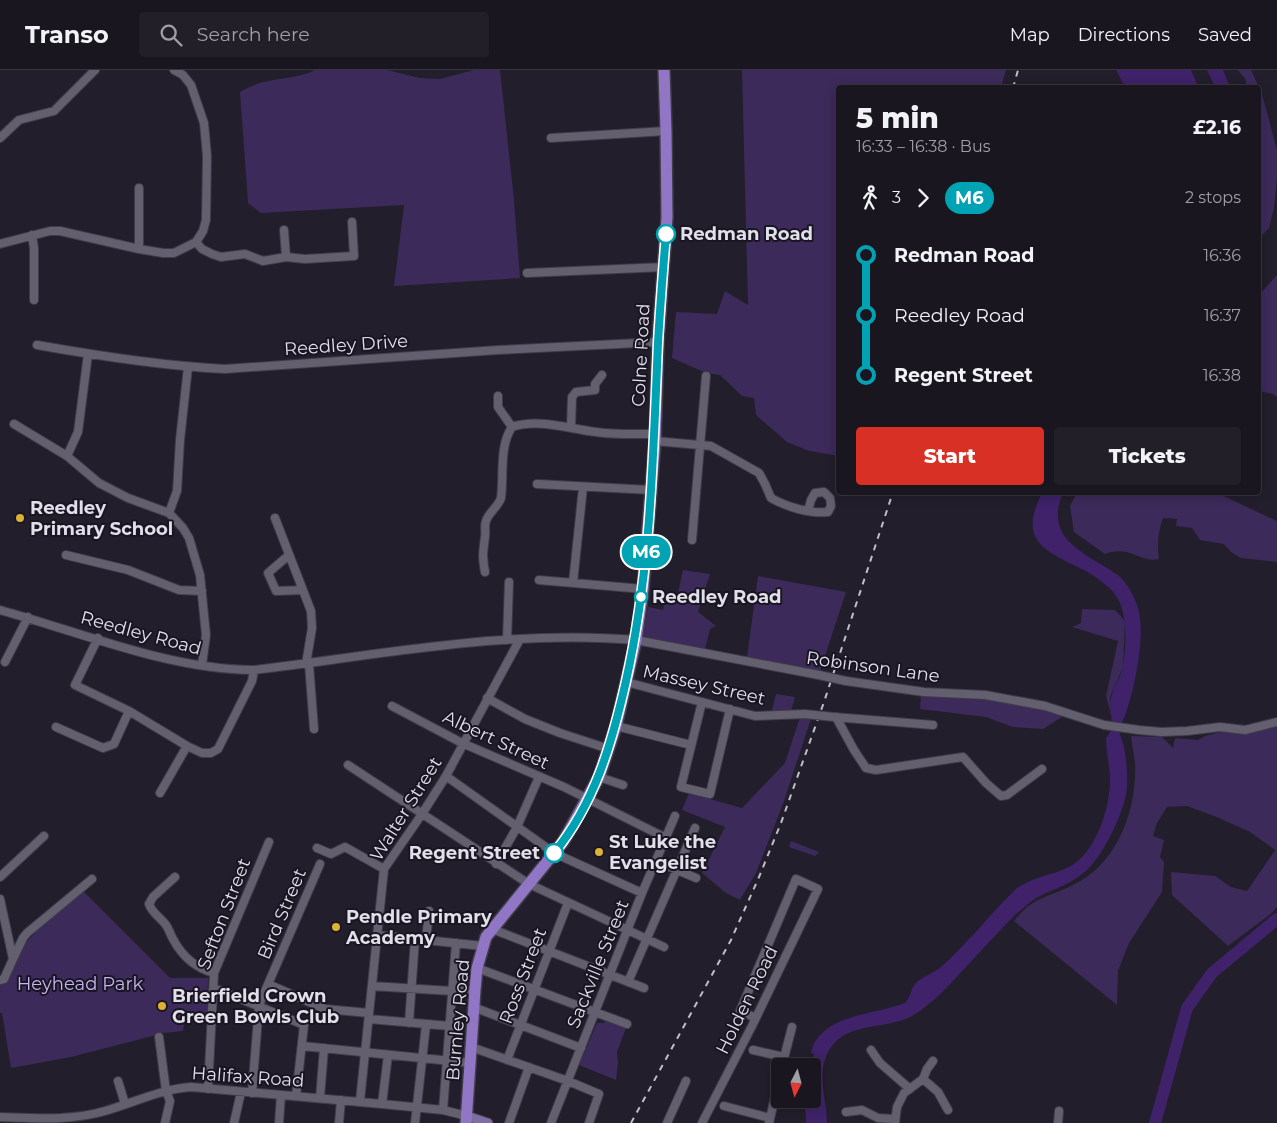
<!DOCTYPE html>
<meta charset="utf-8">
<style>
:root{--surface:#1a1620;--page:#231f29;--text:#f1f3f6;--muted:#9f9fa5;--line:#38353e;--accent:#d93025}
body{margin:0;font-family:Montserrat,sans-serif;background:var(--page);color:var(--text);height:100vh;display:flex;flex-direction:column;font-size:19px;white-space:nowrap}
*{box-sizing:border-box;margin:0}
p{font-size:16px;color:var(--muted)}
.icon{flex:none;width:28px;height:28px;fill:none;stroke:currentColor;stroke-width:2;stroke-linecap:round;stroke-linejoin:round}
.map{position:relative;flex:1;overflow:hidden}
.sheet{position:absolute;left:836px;top:15px;width:425px;height:410px;display:flex;flex-direction:column;background:var(--surface);border-radius:5px;box-shadow:0 2px 12px #0003,0 0 0 1px var(--line)}
.sheet>*{flex:none}
.badge{padding:0 10px;border-radius:16px;font-size:18px;line-height:32px}
.needle{width:32px;rotate:186deg}
.buttons{position:absolute;left:771px;top:988px;display:grid;gap:10px}
.buttons a{display:grid;place-items:center;width:50px;height:50px;border-radius:5px;background:var(--surface);box-shadow:0 2px 12px #0003,0 0 0 1px var(--line);font-size:25px}
.map>.badge{position:absolute;translate:-50% -50%;box-shadow:0 0 0 2px #fff}
.legs{display:flex;align-items:center;gap:8px;height:55px;padding:0 20px;font-size:16px}
.legs p{margin-inline-start:auto}
.overview{display:flex;align-items:center;justify-content:space-between;height:85px;padding:0 20px}
h1{font-size:28px;font-weight:800;line-height:38px}
.action{display:flex;gap:10px;margin-top:auto;padding:10px 20px}
.action a{flex:1;height:58px;border-radius:5px;background:var(--accent);color:#fff;font-size:20px;font-weight:800;line-height:58px;text-align:center}
.action a+a{background:var(--page);color:var(--text)}
ul{padding:0 20px;list-style:none}
li{display:flex;align-items:center;gap:18px;height:60px;font-size:19px}
li i{display:grid;place-items:center;width:8px;height:100%;margin:0 6px;background:currentColor}
li i::after{content:'';width:12px;height:12px;margin:-6px;border:4px solid;border-radius:50%;background:var(--surface)}
li p{margin-inline-start:auto}
li:first-child i{background:linear-gradient(#0000 50%,currentColor 0)}
li:last-child i{background:linear-gradient(currentColor 50%,#0000 0)}
header{display:flex;align-items:center;gap:30px;box-sizing:border-box;height:70px;padding:0 25px;background:var(--surface);border-bottom:1px solid var(--line)}
header strong{font-size:24px}
nav{display:flex;gap:28px;margin-inline-start:auto;font-size:18px}
.search{width:350px;height:45px;background:var(--page);display:flex;align-items:center;gap:12px;box-sizing:border-box;padding:0 18px;border-radius:5px;color:var(--muted);font-size:19px}
.map>svg:first-child{display:block}
</style>
<header>
<strong>Transo</strong>
<div class="search"><svg class="icon" aria-label="search" viewBox="0 0 24 24"><circle cx="10" cy="10" r="6"/><path d="M15 15l6 6"/></svg>Search here</div>
<nav><a>Map</a><a>Directions</a><a>Saved</a></nav>
</header>
<div class="map">
<svg width="1277" height="1053" viewBox="0 0 1277 1053">
<rect width="100%" height="100%" fill="#221e2b"/>
<path fill="#3c2a5a" d="M 315,0 L 387,0 L 420,8 L 440,9 L 474,0 L 500,0 L 514,130 L 520,208 L 394,216 L 404,135 L 261,143 L 248,133 L 240,22 C 248,18 255,14 263,12 C 281,8 299,8 315,0 Z
M 742,0 L 1006,0 L 1001,17 L 839,18 L 839,386 L 809,381 L 787,372 L 756,345 L 754,328 L 742,326 L 720,305 L 706,303 L 672,288 L 676,242 L 717,244 L 725,221 L 748,235 Z
M 1238,0 L 1251,0 L 1252,2 L 1262,24 L 1277,80 L 1277,108 L 1274,138 L 1269,158 L 1262,165 L 1259,181 L 1259,117 L 1261,108 L 1259,79 L 1259,18 L 1246,17 L 1246,10 Z
M 1277,205 L 1277,327 L 1273,324 L 1259,321 L 1259,225 Z
M 1077,422 L 1217,423 L 1277,451 L 1277,492 L 1241,488 L 1231,482 L 1224,474 L 1200,470 L 1192,458 L 1176,456 L 1177,449 L 1163,448 C 1158,462 1157,474 1159,489 C 1142,494 1129,474 1105,484 L 1074,462 L 1070,436 Z
M 683,500 L 710,504 L 698,542 L 716,556 L 710,559 L 705,579 L 643,568 L 648,537 L 663,540 L 667,521 L 676,532 Z
M 758,506 L 846,522 L 820,601 L 747,587 Z
M 1082,539 L 1115,540 L 1125,551 L 1123,597 L 1110,627 L 1111,645 L 1106,626 L 1118,571 L 1072,557 L 1081,553 Z
M 921,623 L 976,627 L 1018,633 L 1065,645 L 1043,659 L 1013,657 L 986,647 L 920,639 Z
M 776,624 L 795,627 L 791,641 L 771,644 Z
M 800,647 L 811,649 L 783,734 L 756,803 L 740,830 L 726,823 L 702,803 L 725,757 L 682,740 L 689,723 L 742,738 L 785,693 Z
M 1277,655 L 1277,837 L 1272,843 L 1228,876 L 1172,825 L 1171,802 L 1215,806 L 1231,817 L 1247,821 L 1275,780 L 1250,762 L 1219,748 L 1187,736 L 1167,737 L 1157,753 L 1153,766 L 1164,770 L 1160,787 L 1164,792 L 1162,822 L 1129,873 L 1118,901 L 1117,935 L 1014,851 C 1018,847 1022,841 1027,837 C 1043,825 1065,821 1082,810 C 1120,787 1137,736 1135,693 C 1134,684 1132,675 1131,666 L 1162,667 L 1173,678 L 1175,668 L 1198,670 L 1205,666 L 1225,661 L 1248,663 Z
M 791,771 L 819,782 L 815,786 L 789,777 Z
M 83,821 L 170,908 L 208,908 L 207,946 L 188,946 L 185,948 L 183,961 L 164,963 L 71,987 L 11,998 L 2,943 L 0,943 L 0,913 C 17,901 16,883 30,868 C 45,851 65,836 83,821 Z
M 605,950 L 626,958 L 617,982 L 618,993 L 616,1010 L 579,995 L 597,953 L 604,953 Z"/>
<path fill="#3f2269" d="M 1116,0 L 1191,0 L 1197,14 L 1195,17 L 1125,17 Z
M 1207,0 L 1223,0 L 1230,17 L 1215,17 Z
M 1042,423 L 1064,423 C 1060,428 1059,434 1058,440 C 1054,476 1096,488 1119,506 C 1127,513 1133,524 1137,535 C 1147,562 1135,616 1126,643 C 1124,650 1120,654 1118,660 C 1126,676 1128,700 1127,718 C 1125,741 1104,784 1087,800 C 1072,814 1053,819 1036,828 C 1029,833 1022,839 1015,845 C 998,862 982,880 965,898 C 949,915 933,934 912,946 C 887,960 847,951 830,979 C 815,1002 827,1028 827,1053 L 806,1053 L 805,1029 L 812,1029 L 812,996 L 809,996 L 809,991 L 813,991 L 814,984 L 811,983 C 819,944 875,945 905,933 C 911,927 910,919 916,913 C 923,906 934,903 941,897 C 968,873 990,844 1016,819 C 1031,807 1053,805 1069,797 C 1096,783 1110,738 1110,710 C 1110,696 1106,682 1106,668 C 1118,655 1106,639 1112,624 C 1115,615 1121,606 1123,596 C 1126,576 1128,542 1116,526 C 1112,519 1103,513 1097,508 C 1083,498 1067,493 1053,484 C 1043,478 1035,471 1033,459 C 1031,446 1037,434 1042,423 Z"/>
<g fill="none" stroke-linecap="round" stroke-linejoin="round">
<path stroke="#3f2269" stroke-width="12" d="M 1155,1053 L 1187,938 L 1212,903 L 1277,849"/>
<g stroke="#3f3c47" stroke-width="10">
<path id="minor" d="M 0,68 L 19,50 L 54,41 L 95,0
M 551,68 L 666,61
M 139,118 L 139,179
M 284,160 L 286,187
M 32,165 L 34,178 L 34,230
M 196,172 L 202,179 L 212,184 L 221,187 L 245,184 L 263,191 L 286,187 L 305,189 L 354,186 L 352,152
M 0,174 L 50,161 L 60,161 L 139,179 L 163,183 L 174,183 L 196,172 L 203,161 L 206,150 L 207,86 L 204,53 L 191,15 L 183,5 L 174,0
M 527,203 L 664,197
M 37,275 C 99,286 162,296 225,299 L 498,280 L 658,272
M 498,326 L 498,337 L 512,357
M 14,354 L 67,386 L 99,413 L 128,428 L 169,443 L 183,458 L 189,468 L 200,505 L 206,565 L 202,595
M 512,357 C 539,348 569,359 596,362 C 616,365 636,364 655,364
M 571,358 L 572,327 L 576,322 L 595,320 L 595,314 L 602,305
M 655,371 L 711,376 L 759,403 L 765,414 L 771,428 C 787,437 810,444 828,442 L 831,436 L 830,428 L 824,422 L 815,423 L 811,430 L 808,441
M 67,386 L 78,362 L 88,284
M 537,414 L 651,420
M 169,443 L 177,421 L 180,370 L 188,297
M 275,448 L 311,541 L 312,558 L 306,594
M 692,470 L 706,306
M 66,485 L 128,500 L 179,520 L 202,521
M 289,485 L 268,503 L 276,521 L 303,520
M 485,502 C 482,487 483,482 485,467 C 486,461 484,456 486,451 C 489,442 498,437 501,428 C 504,405 499,376 512,357
M 539,510 L 643,519
M 573,513 L 583,417
M 0,540 C 81,562 169,600 254,600 C 380,585 508,559 636,570 L 819,605
M 98,568 L 75,615 L 129,641 L 187,676 L 202,683 L 211,683 L 218,679 L 252,611 L 254,600
M 507,570 L 509,512
M 5,592 L 28,547
M 309,594 L 314,659
M 846,611 L 924,622 L 985,625 L 1045,636 L 1104,655 L 1139,660 L 1161,662 L 1187,661 L 1220,657 L 1245,660 L 1277,652
M 626,612 L 755,646 L 805,644
M 487,628 L 525,649 L 560,663 L 609,679
M 702,632 L 681,717 L 710,724 L 730,639
M 392,636 L 462,673 L 564,717 L 666,768
M 834,647 L 933,655
M 836,647 L 854,680 L 866,698 L 876,700 L 963,687 L 986,713 L 1001,726 L 1007,725 L 1042,699
M 616,656 L 691,675
M 56,657 L 103,678 L 114,674 L 129,641
M 348,695 L 529,814 L 664,877
M 446,706 L 554,783 L 642,823
M 599,707 L 623,715
M 160,723 L 187,676
M 317,778 L 331,784 L 345,777 L 384,799
M 656,791 L 696,808
M 496,794 L 517,757 L 539,707
M 0,807 L 44,766
M 175,807 L 153,827 L 149,834 C 152,843 160,847 166,855 C 169,859 170,864 173,869 C 182,886 195,898 214,903
M 0,829 L 13,889 L 4,909 L 0,910
M 492,859 L 644,918
M 377,865 L 483,876
M 426,870 L 429,841
M 13,889 L 23,868 L 27,863 L 92,809
M 477,898 L 627,954
M 628,912 L 695,758
M 268,914 L 325,939 L 369,943
M 372,916 L 452,921 L 475,920
M 214,918 L 304,955 L 296,1026
M 473,937 L 581,978
M 369,949 L 450,956
M 409,953 L 415,869
M 159,967 L 166,1021 L 170,1031 L 165,1053
M 302,976 L 471,993
M 471,977 L 568,1011 L 599,1024 L 589,1053
M 753,980 L 784,987
M 871,980 L 880,993 L 910,1019
M 507,990 L 568,833
M 782,996 L 792,957
M 923,1009 L 938,1022 L 948,1040
M 118,1011 L 125,1034
M 208,1019 L 214,903 L 269,772
M 252,1023 L 259,935 L 320,794
M 320,1028 L 324,978
M 360,1031 L 384,799 L 422,744 L 446,706 L 520,569
M 382,1034 L 388,985
M 724,1036 L 770,1048
M 443,1040 L 456,873
M 846,1042 L 862,1040 L 878,1048 L 894,1049
M 0,1047 C 35,1048 71,1051 105,1041 C 133,1033 161,1019 191,1017 L 382,1034 L 443,1040 L 467,1046
M 234,1053 L 241,1022
M 279,1053 L 281,1025
M 339,1053 L 341,1030
M 415,1053 L 426,955
M 509,1053 L 529,997
M 551,1053 L 642,823 L 675,746
M 667,1053 L 686,1011
M 702,1053 L 752,956 L 818,819 L 796,809 L 740,941 L 756,948
M 769,1053 L 780,1006
M 895,1053 L 897,1037 L 904,1023 L 923,1009 L 927,999 L 933,991
M 1058,1053 L 1059,1041"/>
</g>
<g stroke="#3f3c47" stroke-width="11">
<path id="major" d="M 467,1046 L 488,1053"/>
</g>
<g stroke="#3f3c47" stroke-width="14">
<path id="highway" d="M 466,1053 L 475,920 L 477,898 L 486,867 L 563,772 L 599,707 L 616,656 L 636,570 L 643,519 L 655,371 L 658,272 L 667,147 L 666,61 L 664,0"/>
</g>
<use href="#minor" stroke="#645f6f" stroke-width="8"/>
<use href="#major" stroke="#7f6da3" stroke-width="9"/>
<use href="#highway" stroke="#9176c6" stroke-width="11"/>
<path stroke="#c0bec8" stroke-width="2" stroke-dasharray="6 6" stroke-linecap="butt" d="M 1013,18 L 1018,0
M 631,1053 L 731,870 L 759,807 L 781,753 L 824,632 L 893,422"/>
<g stroke="#3f3c47" stroke-width="10" stroke-linecap="butt">
<path id="minor-bridge" d="M 819,605 L 846,611
M 805,644 L 834,647"/>
</g>
<use href="#minor-bridge" stroke="#645f6f" stroke-width="8"/>
</g>
<g fill="none" stroke-linecap="round" stroke-linejoin="round">
<g stroke="#fff" stroke-width="11">
<path id="line-1" d="M 554,783 C 595,733 612,673 626,611 C 651,500 653,386 658,273 C 660,237 663,200 666,164"/>
</g>
<use href="#line-1" stroke="#00a3b4" stroke-width="8"/>
</g>
<g fill="#fff" stroke="#00a3b4" stroke-width="2.5">
<circle cx="666" cy="164" r="9"/>
<circle cx="641" cy="527" r="6"/>
<circle cx="554" cy="783" r="9"/>
</g>
<g fill="#ddb133" stroke="#191522" stroke-width="2">
<circle cx="20" cy="448" r="5"/>
<circle cx="599" cy="782" r="5"/>
<circle cx="336" cy="857" r="5"/>
<circle cx="162" cy="936" r="5"/>
</g>
<g text-anchor="middle" stroke-width="4" stroke-linejoin="round" paint-order="stroke">
<g font-size="18" font-weight="bold" fill="#e1dfe8" stroke="#191522" text-anchor="start">
<text x="680" y="170">Redman Road</text>
<text x="652" y="533">Reedley Road</text>
<text x="540" y="789" text-anchor="end">Regent Street</text>
</g>
<g font-size="18" fill="#e1dfe8" stroke="#191522">
<text transform="translate(346 275) rotate(-4)" y="6">Reedley Drive</text>
<text transform="translate(641 285) rotate(-87)" y="6">Colne Road</text>
<text transform="translate(141 563) rotate(15)" y="6">Reedley Road</text>
<text transform="translate(873 597) rotate(8)" y="6">Robinson Lane</text>
<text transform="translate(704 615) rotate(13)" y="6">Massey Street</text>
<text transform="translate(496 670) rotate(25)" y="6">Albert Street</text>
<text transform="translate(406 739) rotate(-58)" y="6">Walter Street</text>
<text transform="translate(224 844) rotate(-69)" y="6">Sefton Street</text>
<text transform="translate(282 844) rotate(-67)" y="6">Bird Street</text>
<text transform="translate(598 894) rotate(-68)" y="6">Sackville Street</text>
<text transform="translate(523 906) rotate(-69)" y="6">Ross Street</text>
<text transform="translate(747 930) rotate(-64)" y="6">Holden Road</text>
<text transform="translate(458 950) rotate(-85)" y="6">Burnley Road</text>
<text transform="translate(248 1007) rotate(4)" y="6">Halifax Road</text>
</g>
<g font-size="18" font-weight="bold" fill="#e1dfe8" stroke="#191522" text-anchor="start">
<text x="30" y="444">Reedley<tspan x="30" dy="21">Primary School</tspan></text>
<text x="609" y="778">St Luke the<tspan x="609" dy="21">Evangelist</tspan></text>
<text x="346" y="853">Pendle Primary<tspan x="346" dy="21">Academy</tspan></text>
<text x="172" y="932">Brierfield Crown<tspan x="172" dy="21">Green Bowls Club</tspan></text>
</g>
<g font-size="18" fill="#c6b3f1" stroke="#191522">
<text x="80" y="920">Heyhead Park</text>
</g>
</g>
</svg>
<div class="buttons">
<a><svg class="needle" viewBox="-14 -14 28 28"><path d="M0-13l5 13h-10z" fill="#e53935"/><path d="M0 13l5-13h-10z" fill="#9f9fa5"/></svg></a>
</div>
<b class="badge" style="left:646px;top:482px;background:#00a3b4;color:#fff">M6</b>
<section class="sheet">
<div class="overview"><div><h1>5 min</h1><p>16:33 – 16:38 · Bus</p></div><b>£2.16</b></div>
<div class="legs"><svg class="icon" aria-label="walk" viewBox="0 0 24 24"><circle cx="13" cy="4" r="2"/><path d="M13 8l-2 6 4 7M11 14l-3 7M7 12l3-4h3l4 4"/></svg>3<svg class="icon" aria-label="forward" viewBox="0 0 24 24"><path d="M9 5l7 7-7 7"/></svg><b class="badge" style="background:#00a3b4;color:#fff">M6</b><p>2 stops</p></div>
<ul>
<li><i style="color:#00a3b4"></i><b>Redman Road</b><p>16:36</p></li>
<li><i style="color:#00a3b4"></i><span>Reedley Road</span><p>16:37</p></li>
<li><i style="color:#00a3b4"></i><b>Regent Street</b><p>16:38</p></li>
</ul>
<div class="action"><a>Start</a><a>Tickets</a></div>
</section>
</div>
